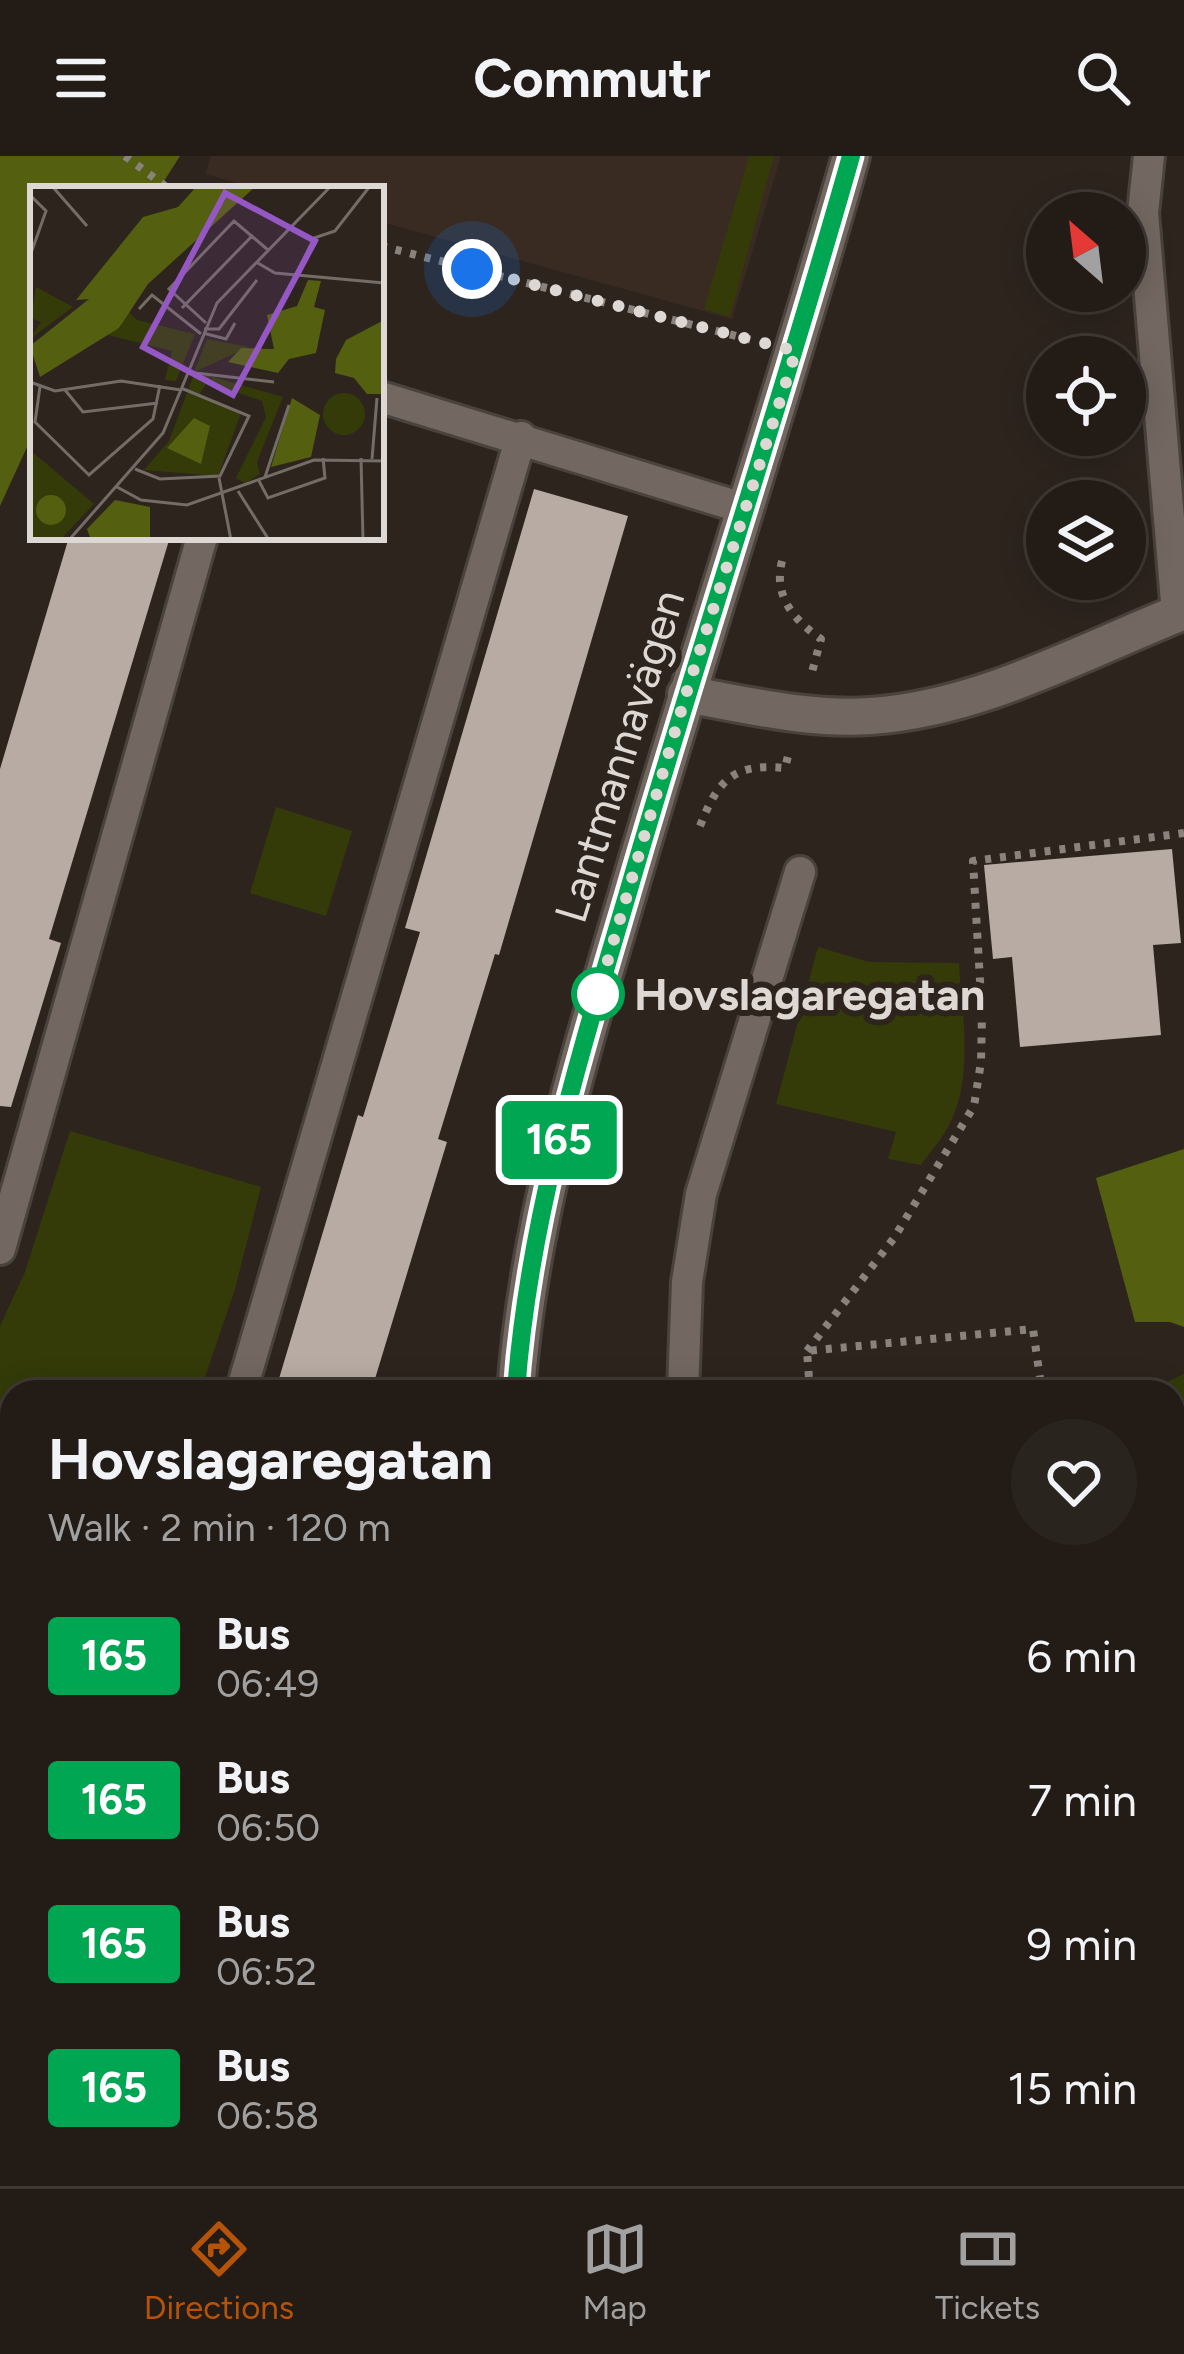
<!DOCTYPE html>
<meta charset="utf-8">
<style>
:root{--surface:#221b16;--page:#2a241f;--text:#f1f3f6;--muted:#a2a1a1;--line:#3f3935;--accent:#b45309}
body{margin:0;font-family:Figtree,sans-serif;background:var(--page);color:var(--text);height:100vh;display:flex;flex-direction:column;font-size:45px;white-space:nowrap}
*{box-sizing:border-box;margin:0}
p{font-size:39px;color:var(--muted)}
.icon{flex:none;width:66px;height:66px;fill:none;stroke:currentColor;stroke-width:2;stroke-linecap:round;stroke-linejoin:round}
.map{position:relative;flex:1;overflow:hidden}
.sheet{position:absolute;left:0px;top:1224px;width:1185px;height:807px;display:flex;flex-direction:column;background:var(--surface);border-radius:36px 36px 0 0;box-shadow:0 6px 30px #0003,0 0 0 3px var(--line)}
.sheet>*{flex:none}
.badge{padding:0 24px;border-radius:9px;font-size:42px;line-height:78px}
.needle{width:78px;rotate:332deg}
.buttons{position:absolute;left:1026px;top:36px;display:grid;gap:24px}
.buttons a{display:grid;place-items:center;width:120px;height:120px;border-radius:50%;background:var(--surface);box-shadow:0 6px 30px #0003,0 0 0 3px var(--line);font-size:60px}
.you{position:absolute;width:60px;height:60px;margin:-30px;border:9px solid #fff;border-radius:50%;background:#1a73e8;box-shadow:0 0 0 18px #1a73e833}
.map>.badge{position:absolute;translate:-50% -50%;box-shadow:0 0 0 6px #fff}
.round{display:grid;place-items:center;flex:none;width:126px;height:126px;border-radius:63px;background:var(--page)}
.head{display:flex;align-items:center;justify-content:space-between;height:204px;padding:0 48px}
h1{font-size:57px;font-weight:700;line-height:90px}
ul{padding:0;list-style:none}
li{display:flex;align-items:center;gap:36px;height:144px;padding:0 48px}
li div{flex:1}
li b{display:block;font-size:45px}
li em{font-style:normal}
li .badge{min-width:132px;font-weight:700;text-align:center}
header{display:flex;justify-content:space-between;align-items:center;height:156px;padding:0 48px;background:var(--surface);font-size:54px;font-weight:700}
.dock{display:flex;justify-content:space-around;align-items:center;height:168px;border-top:3px solid var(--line);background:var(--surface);font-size:33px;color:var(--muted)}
.dock a{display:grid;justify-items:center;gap:6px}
.dock .on{color:var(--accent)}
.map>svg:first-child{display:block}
</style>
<header><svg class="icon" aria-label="menu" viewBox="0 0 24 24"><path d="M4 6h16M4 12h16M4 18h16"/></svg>Commutr<svg class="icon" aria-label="search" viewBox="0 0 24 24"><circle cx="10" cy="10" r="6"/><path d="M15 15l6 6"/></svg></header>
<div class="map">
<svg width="1184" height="2030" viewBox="0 0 1184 2030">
<rect width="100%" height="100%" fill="#2d241e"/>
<path fill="#392b21" d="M 211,0 L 781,0 L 732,163 L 381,66 L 381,33 L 260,33 L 205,18 Z"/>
<path fill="#343b09" d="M 749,0 L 774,0 L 730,161 L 704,153 Z
M 276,651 L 352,675 L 326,760 L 250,737 Z
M 818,791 L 869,806 L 959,807 C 962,858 974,922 949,969 C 942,983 930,996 921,1009 L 888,1003 L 896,976 L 776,948 Z
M 70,975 L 261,1031 L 235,1133 L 200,1236 L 12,1236 L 12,1334 L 0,1325 L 0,1170 L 25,1116 Z
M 1184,1218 L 1184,1412 L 1181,1414 L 1173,1396 L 1173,1236 L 1145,1236 Z
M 12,1740 L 12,1990 L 0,1993 L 0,1743 Z
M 1184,1869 L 1184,1983 L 1173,1984 L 1173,1872 Z
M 350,2019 L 521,2019 L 523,2030 L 352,2030 Z
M 770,2019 L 829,2019 L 825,2030 L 746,2030 Z
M 854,2019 L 974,2019 L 914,2030 L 850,2030 Z"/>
<path fill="#545f10" d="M 0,0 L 180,0 L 159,33 L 33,33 L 33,278 L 0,350 Z
M 1184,993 L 1184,1171 L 1170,1166 L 1135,1166 L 1096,1022 Z
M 1184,1439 L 1184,1664 L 1173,1667 L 1173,1441 Z"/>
<path fill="#b8aba4" d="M 534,333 L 628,360 L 499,799 L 495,798 L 438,983 L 447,986 L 371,1236 L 275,1236 L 358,959 L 363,961 L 420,776 L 405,772 Z
M 69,381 L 170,381 L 49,783 L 61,787 L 11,951 L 0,950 L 0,613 Z
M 1172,693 L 1181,787 L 1153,789 L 1161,879 L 1020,891 L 1012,801 L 993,803 L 984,709 Z"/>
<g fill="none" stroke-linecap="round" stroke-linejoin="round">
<g stroke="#49423d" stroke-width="36">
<path id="lane" d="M 1149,0 L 1143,57 L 1177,457
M 381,241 L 746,353
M 0,1093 L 202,381
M 241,1236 L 521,281
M 683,1236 L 687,1126 L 701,1038 L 800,716
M 0,1359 L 12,1363
M 0,1499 L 12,1502
M 1173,1772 L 1184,1769
M 669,2030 L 700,2019"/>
</g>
<g stroke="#49423d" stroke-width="42">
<path id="street" d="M 686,538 C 747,549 807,564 870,560 C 980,553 1083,495 1184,455"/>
</g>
<g stroke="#49423d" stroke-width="42">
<path id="secondary" d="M 516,1236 C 528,1067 579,902 627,740 C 699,492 781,248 851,0
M 585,2019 L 587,2030"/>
</g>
<path stroke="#89827d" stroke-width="8" stroke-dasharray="6 9" stroke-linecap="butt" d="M 125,0 L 169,33
M 381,90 L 752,184
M 782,405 C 773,440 794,464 821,483 L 812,516
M 700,670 C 718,624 733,607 785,612 L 788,600
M 807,1195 L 894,1082 L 974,950 L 981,906 L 982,859 L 973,705 L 1184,677
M 810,1236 L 807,1195 L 1033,1173 L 1042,1236
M 1173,1907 L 1184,1894"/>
<use href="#lane" stroke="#736861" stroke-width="30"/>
<use href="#street" stroke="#736861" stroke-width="36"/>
<use href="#secondary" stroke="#736861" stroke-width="36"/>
</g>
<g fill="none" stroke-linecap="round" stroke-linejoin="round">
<g stroke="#fff" stroke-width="27">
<path id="line" d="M 516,1236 C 528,1066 579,902 627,740 C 699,492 781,248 851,0"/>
</g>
<use href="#line" stroke="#00a651" stroke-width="18"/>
<path stroke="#ded8d4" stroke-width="12" stroke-dasharray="0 21.6" d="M 472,113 L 796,195 L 686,538 L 598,838"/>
</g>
<circle fill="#fff" stroke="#00a651" stroke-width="6" cx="598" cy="838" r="24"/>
<g text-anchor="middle" stroke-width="12" stroke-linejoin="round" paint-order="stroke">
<g font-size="45" fill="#ded8d4" stroke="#2d241e">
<text transform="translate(619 600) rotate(-73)" y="16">Lantmannavägen</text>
</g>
<g font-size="45" font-weight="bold" fill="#ded8d4" stroke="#2d241e" text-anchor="start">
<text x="634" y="854">Hovslagaregatan</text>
</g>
</g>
<g transform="translate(30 30)">
<rect width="354" height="354" fill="#2d241e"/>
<path d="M 6,101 L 43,121 L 0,153 L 11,136 L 1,132 ZM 95,122 L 107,134 L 165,148 L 146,195 L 135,194 L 142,165 L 74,148 L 90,142 ZM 177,153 L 219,161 L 164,186 ZM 182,189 L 168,210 L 211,227 L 188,290 L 114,284 L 139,255 L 163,191 ZM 183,191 L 253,211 L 227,276 L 230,288 L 215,297 L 206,292 L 236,231 L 232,215 L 177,196 ZM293 228a21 21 0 1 1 42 0a21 21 0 1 1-42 0ZM 0,264 L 64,318 L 30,354 L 0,354 Z" fill="#343b09"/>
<path d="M 167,0 L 226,0 L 118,98 L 89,142 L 10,191 L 0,160 L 59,113 L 46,114 L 113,31 L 148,21 ZM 278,94 L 291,95 L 284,121 L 295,124 L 286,167 L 259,173 L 248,187 L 198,176 L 211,162 L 244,163 L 237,129 L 267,120 ZM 354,134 L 354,208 L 337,208 L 324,192 L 305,187 L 306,173 L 316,154 ZM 262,212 L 290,229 L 281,271 L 241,281 ZM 164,232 L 180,240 L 171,278 L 137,262 ZM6 324a15 15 0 1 1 30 0a15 15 0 1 1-30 0ZM 85,314 L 120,321 L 120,354 L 61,354 L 57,343 Z" fill="#545f10"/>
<path fill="none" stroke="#746c67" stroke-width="3" d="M 22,0 L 57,40M 0,9 L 16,25 L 0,70M 226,76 L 245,87 L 354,97M 266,89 L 284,52 L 305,45 L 340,0M 152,122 L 223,49M 109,123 L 122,109 L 171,148M 176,137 L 139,103 L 204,35 L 238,64M 174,143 L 189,143 L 227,94M 173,147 L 196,153 L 205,137M 157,186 L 244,196M 0,196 L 25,205 L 91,195 L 151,204M 10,201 L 5,236 L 59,289 L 123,233 L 130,199M 35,204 L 53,226 L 128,217M 331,272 L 333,354M 342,273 L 347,212M 105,283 L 130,293 L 190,290 L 219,230 L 151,202M 235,291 L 259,219M 189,292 L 201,354M 229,295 L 238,312 L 295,292 L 293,272M 87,301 L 111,314 L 157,319 L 284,274 L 354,275M 208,305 L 239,354M 39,354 L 133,247 L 187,117 L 301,0"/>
<path fill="#9457c4" fill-opacity="0.15" stroke="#9457c4" stroke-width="6" d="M 195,7 L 285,55 L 203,209 L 113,161 Z"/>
<rect width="354" height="354" fill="none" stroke="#ded8d4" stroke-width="6"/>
</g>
</svg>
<div class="buttons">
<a><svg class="needle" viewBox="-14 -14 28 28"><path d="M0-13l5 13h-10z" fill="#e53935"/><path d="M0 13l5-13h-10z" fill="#a2a1a1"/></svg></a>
<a><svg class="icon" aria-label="locate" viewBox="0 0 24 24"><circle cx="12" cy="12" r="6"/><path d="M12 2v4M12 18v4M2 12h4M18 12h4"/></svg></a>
<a><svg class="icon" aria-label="layers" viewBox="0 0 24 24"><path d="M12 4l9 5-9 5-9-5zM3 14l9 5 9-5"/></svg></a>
</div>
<div class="you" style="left:472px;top:113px"></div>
<b class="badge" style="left:559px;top:984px;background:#00a651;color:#fff">165</b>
<section class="sheet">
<div class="head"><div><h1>Hovslagaregatan</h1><p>Walk · 2 min · 120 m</p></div><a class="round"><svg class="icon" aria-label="heart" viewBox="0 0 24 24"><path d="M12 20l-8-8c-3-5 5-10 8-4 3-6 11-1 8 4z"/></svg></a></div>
<ul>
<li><span class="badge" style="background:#00a651;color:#fff">165</span><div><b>Bus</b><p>06:49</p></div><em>6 min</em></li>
<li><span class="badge" style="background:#00a651;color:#fff">165</span><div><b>Bus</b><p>06:50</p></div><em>7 min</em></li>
<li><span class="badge" style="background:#00a651;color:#fff">165</span><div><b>Bus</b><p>06:52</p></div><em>9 min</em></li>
<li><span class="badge" style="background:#00a651;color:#fff">165</span><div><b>Bus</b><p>06:58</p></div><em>15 min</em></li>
</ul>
</section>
</div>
<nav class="dock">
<a class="on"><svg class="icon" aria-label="directions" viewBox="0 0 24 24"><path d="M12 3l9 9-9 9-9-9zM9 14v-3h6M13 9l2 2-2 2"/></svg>Directions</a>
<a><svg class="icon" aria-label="map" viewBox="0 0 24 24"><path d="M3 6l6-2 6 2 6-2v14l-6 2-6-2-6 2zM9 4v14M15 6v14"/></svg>Map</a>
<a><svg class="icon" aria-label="tickets" viewBox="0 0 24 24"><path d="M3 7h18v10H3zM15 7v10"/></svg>Tickets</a>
</nav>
